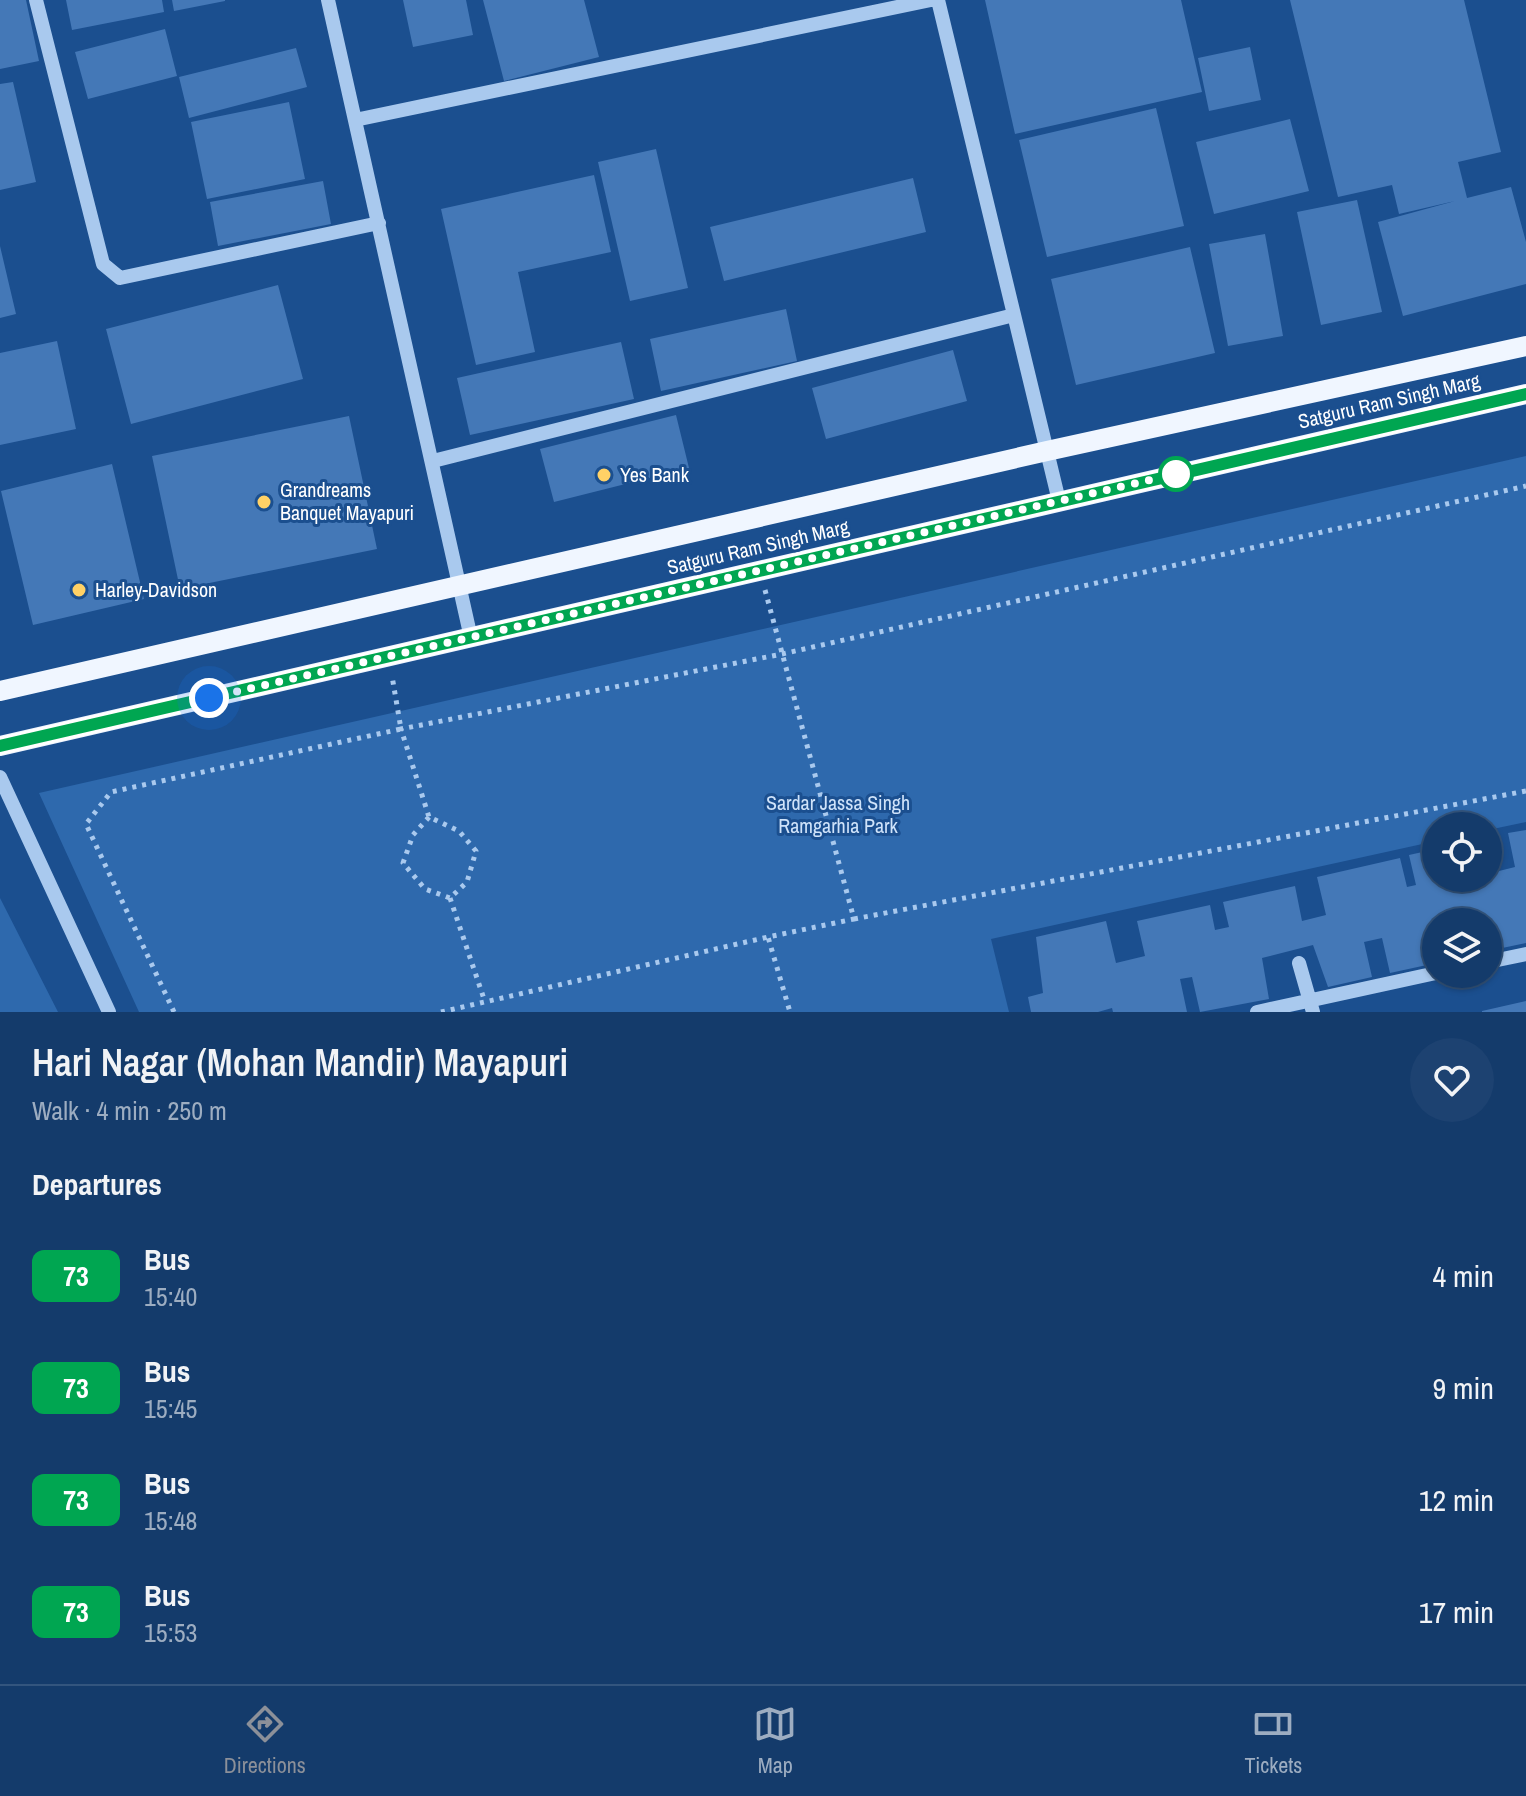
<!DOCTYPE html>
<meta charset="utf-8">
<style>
:root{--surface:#143b6b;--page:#1d4271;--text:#f1f3f6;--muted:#9dadc1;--line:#33557e;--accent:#8c9099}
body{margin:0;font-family:"Archivo Narrow",sans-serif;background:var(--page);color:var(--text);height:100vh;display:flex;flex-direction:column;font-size:30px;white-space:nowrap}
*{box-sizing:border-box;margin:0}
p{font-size:26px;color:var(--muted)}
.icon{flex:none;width:44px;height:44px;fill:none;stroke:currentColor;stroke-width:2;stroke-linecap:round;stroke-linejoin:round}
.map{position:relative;height:1012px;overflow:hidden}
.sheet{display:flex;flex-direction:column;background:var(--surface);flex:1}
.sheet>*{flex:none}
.badge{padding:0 16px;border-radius:12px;font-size:28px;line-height:52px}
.buttons{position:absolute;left:1422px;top:812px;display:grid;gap:16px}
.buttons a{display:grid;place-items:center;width:80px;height:80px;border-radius:50%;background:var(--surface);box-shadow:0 2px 6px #0004,0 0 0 2px var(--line);font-size:40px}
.you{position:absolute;width:40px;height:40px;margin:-20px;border:6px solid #fff;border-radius:50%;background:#1a73e8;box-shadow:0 0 0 12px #1a73e833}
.map>.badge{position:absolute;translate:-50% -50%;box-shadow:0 0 0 4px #fff}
h2{padding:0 32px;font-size:30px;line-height:72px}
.round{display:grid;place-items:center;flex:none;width:84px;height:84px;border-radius:42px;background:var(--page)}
.head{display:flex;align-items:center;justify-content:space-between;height:136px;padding:0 32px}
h1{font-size:38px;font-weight:600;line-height:60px}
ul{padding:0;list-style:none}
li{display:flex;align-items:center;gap:24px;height:112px;padding:0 32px}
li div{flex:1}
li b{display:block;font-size:30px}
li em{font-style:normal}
li .badge{min-width:88px;font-weight:700;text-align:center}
.menu{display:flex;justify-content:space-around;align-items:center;height:112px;border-top:2px solid var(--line);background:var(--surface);font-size:22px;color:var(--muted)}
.menu a{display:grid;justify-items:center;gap:4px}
.menu .active{color:var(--accent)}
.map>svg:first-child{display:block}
</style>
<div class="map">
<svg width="1526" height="1012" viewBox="0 0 1526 1012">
<rect width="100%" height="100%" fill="#1b4f8f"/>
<path fill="#2e69ad" d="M 1526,456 L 1526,822 L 1488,830 L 1488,826 L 1436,826 L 1436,841 L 991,939 L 1009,1012 L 139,1012 L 39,793 Z
M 0,898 L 58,1012 L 0,1012 Z"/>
<path fill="#4478b7" d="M 0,0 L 26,0 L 39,61 L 0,69 Z
M 66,0 L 162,0 L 164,12 L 72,30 Z
M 172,0 L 225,0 L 225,1 L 174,11 Z
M 403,0 L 466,0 L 473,35 L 413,47 Z
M 483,0 L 584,0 L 599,57 L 504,81 Z
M 985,0 L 1181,0 L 1202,92 L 1015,134 Z
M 1290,0 L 1464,0 L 1501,152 L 1458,162 L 1467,198 L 1511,187 L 1526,242 L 1526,284 L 1403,316 L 1378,222 L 1455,201 L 1399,214 L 1392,185 L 1338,197 Z
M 165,29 L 177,76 L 88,99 L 75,52 Z
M 1250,47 L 1261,100 L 1209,111 L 1198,58 Z
M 296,48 L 307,87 L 189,118 L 179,77 Z
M 13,82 L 36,182 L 0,190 L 0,84 Z
M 289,102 L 305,179 L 207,199 L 191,122 Z
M 1156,108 L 1184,226 L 1047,257 L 1019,140 Z
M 1290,119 L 1309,191 L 1214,214 L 1196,142 Z
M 656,149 L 688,288 L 630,301 L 598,162 Z
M 594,175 L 611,252 L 518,272 L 535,352 L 476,365 L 441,209 Z
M 913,178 L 926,232 L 724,281 L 710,227 Z
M 323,181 L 331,224 L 218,246 L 210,202 Z
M 1357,200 L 1382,312 L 1321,325 L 1297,212 Z
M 1265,234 L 1283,336 L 1228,346 L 1209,244 Z
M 0,246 L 16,314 L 0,318 Z
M 1190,247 L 1215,353 L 1076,385 L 1051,279 Z
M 278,285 L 303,379 L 131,424 L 106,329 Z
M 786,309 L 797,361 L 661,391 L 650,339 Z
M 57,341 L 76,429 L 0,445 L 0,353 Z
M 621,342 L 634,399 L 470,435 L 457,378 Z
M 953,350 L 967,401 L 826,439 L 812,388 Z
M 676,415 L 689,468 L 554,502 L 540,449 Z
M 349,416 L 377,549 L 180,589 L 152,456 Z
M 112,464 L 144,599 L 33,625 L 1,491 Z
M 1526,830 L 1526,943 L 1488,951 L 1488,922 L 1478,922 L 1478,919 L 1464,922 L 1436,922 L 1436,963 L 1390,973 L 1382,938 L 1364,942 L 1372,977 L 1328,987 L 1313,945 L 1262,958 L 1269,999 L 1200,1012 L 1192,977 L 1180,979 L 1187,1012 L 1113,1012 L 1112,1008 L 1098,1012 L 1031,1012 L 1028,997 L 1043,993 L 1036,937 L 1106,921 L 1116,963 L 1145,956 L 1137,921 L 1210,905 L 1215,930 L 1229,927 L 1223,902 L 1295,886 L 1302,921 L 1326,915 L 1317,877 L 1400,858 L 1407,887 L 1416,885 L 1409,855 L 1436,849 L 1436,878 L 1488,878 L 1488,847 L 1495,872 L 1515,867 L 1508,833 Z
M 1526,1001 L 1526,1012 L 1482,1012 L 1482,1011 Z"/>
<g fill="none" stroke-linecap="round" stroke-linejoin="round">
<path stroke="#a9c9ee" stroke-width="5" stroke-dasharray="4 6" stroke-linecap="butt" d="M 765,590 L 854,919 L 768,937 L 790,1012
M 429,817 L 413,835 L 403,863 L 425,889 L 450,898 L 467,882 L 476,851 L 459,831 L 429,817 L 401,729 L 782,654 L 1526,486
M 450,898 L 485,1002
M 854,919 L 1526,791
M 174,1012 L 86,824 L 111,792 L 401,729 L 392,676
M 441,1012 L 768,937"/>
<path stroke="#a9c9ee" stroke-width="14" d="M 36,0 L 103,264 L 120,278 L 379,223
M 328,0 L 471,638
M 938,0 L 1059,501
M 355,120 L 931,0
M 433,461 L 1014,315
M 0,777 L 109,1012
M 1488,962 L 1526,954
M 1299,963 L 1313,1012
M 1257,1012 L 1436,973"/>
<path stroke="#f0f6ff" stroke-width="20" d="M 0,691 L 1047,451 L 1526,346
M 0,746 L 1526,394"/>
</g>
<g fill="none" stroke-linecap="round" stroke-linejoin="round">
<g stroke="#fff" stroke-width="18">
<path id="line" d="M 0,746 L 1526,394"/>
</g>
<use href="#line" stroke="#00a651" stroke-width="12"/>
<path stroke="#fff" stroke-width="8" stroke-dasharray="0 14.4" d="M 209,698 L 1184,472 L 1176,474"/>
</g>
<circle fill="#fff" stroke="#00a651" stroke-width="4" cx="1176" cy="474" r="16"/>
<g fill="#ffd166" stroke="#1b4f8f" stroke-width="3">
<circle cx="604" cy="475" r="8"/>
<circle cx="264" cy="502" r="8"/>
<circle cx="79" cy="590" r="8"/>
</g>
<g text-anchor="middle" stroke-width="6" stroke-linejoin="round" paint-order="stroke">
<g font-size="20" fill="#fff" stroke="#1b4f8f">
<text transform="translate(1389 401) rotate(-13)" y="7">Satguru Ram Singh Marg</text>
<text transform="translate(758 547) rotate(-13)" y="7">Satguru Ram Singh Marg</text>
</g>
<g font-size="20" fill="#fff" stroke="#1b4f8f" text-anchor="start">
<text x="620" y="482">Yes Bank</text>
<text x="280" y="497">Grandreams<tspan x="280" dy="23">Banquet Mayapuri</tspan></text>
<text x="95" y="597">Harley-Davidson</text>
</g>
<g font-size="20" fill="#cfe3fa" stroke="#1b4f8f">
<text x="838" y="810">Sardar Jassa Singh<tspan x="838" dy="23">Ramgarhia Park</tspan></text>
</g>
</g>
</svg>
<div class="buttons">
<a><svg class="icon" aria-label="locate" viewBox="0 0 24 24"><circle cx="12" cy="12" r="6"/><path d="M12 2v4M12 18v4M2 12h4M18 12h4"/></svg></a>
<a><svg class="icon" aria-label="layers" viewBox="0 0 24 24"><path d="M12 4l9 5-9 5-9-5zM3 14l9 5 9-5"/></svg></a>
</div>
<div class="you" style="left:209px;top:698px"></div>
</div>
<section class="sheet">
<div class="head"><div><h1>Hari Nagar (Mohan Mandir) Mayapuri</h1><p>Walk · 4 min · 250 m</p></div><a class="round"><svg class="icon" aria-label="heart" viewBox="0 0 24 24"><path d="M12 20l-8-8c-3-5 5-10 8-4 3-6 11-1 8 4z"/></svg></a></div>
<h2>Departures</h2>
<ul>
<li><span class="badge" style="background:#00a651;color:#fff">73</span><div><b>Bus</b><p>15:40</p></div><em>4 min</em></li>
<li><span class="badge" style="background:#00a651;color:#fff">73</span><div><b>Bus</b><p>15:45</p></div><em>9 min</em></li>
<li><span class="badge" style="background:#00a651;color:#fff">73</span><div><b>Bus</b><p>15:48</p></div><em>12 min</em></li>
<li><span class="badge" style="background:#00a651;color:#fff">73</span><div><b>Bus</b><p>15:53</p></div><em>17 min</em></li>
</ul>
</section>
<nav class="menu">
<a class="active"><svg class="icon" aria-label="directions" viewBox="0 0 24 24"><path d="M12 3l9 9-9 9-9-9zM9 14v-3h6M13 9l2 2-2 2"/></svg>Directions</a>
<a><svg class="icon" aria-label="map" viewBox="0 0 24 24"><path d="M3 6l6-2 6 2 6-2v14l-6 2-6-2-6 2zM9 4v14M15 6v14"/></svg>Map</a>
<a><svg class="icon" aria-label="tickets" viewBox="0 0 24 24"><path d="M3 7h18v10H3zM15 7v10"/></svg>Tickets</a>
</nav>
